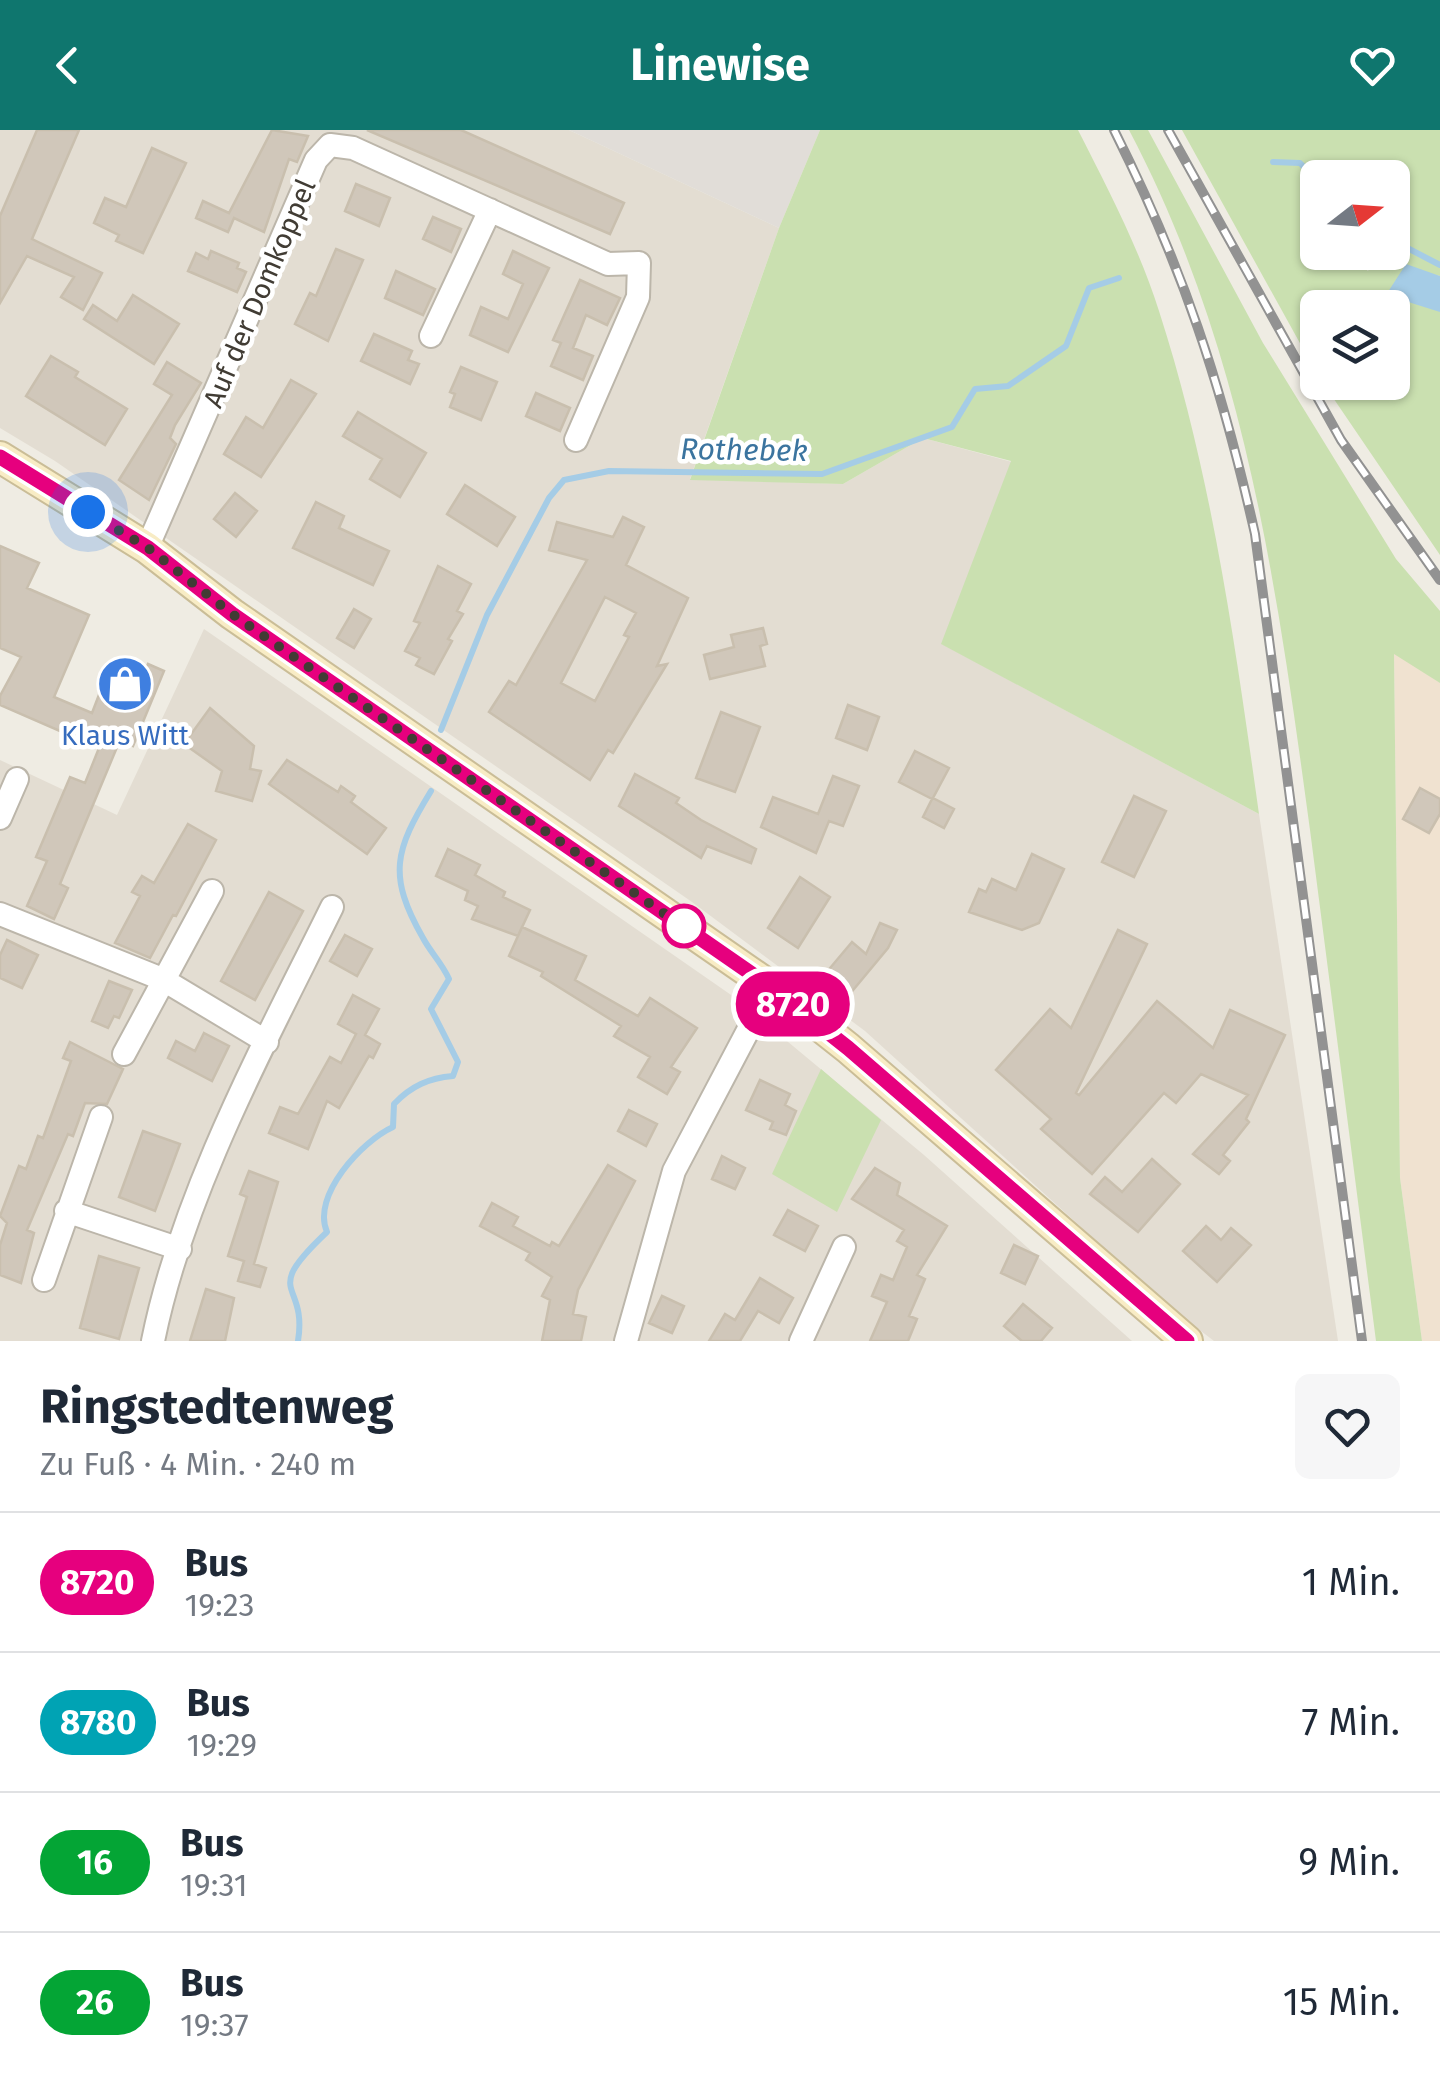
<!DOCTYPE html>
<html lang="de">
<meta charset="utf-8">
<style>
:root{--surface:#fff;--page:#f6f6f7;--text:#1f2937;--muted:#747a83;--line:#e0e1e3;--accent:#0f766e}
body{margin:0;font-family:"Fira Sans",sans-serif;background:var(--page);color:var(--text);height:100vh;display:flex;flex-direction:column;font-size:38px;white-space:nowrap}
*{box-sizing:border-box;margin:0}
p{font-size:32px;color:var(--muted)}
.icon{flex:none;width:55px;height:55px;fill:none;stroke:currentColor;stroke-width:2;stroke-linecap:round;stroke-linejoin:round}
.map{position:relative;height:1211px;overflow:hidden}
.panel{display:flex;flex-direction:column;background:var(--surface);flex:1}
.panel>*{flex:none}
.badge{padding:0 20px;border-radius:32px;font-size:35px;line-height:65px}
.needle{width:65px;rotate:73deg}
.controls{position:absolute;left:1300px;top:30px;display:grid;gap:20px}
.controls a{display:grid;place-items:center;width:110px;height:110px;border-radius:15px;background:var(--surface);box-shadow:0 2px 8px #0004;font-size:50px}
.you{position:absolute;width:50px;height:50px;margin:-25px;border:8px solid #fff;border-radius:50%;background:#1a73e8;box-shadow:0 0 0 15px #1a73e833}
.map>.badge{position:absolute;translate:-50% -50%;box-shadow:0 0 0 5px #fff}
.round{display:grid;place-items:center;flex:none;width:105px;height:105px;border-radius:15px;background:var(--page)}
.summary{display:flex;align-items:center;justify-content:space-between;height:170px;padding:0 40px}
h1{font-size:48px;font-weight:700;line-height:75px}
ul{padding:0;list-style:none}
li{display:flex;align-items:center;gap:30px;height:140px;padding:0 40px;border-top:2px solid var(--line)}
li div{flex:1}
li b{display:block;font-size:38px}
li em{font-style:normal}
li .badge{min-width:110px;font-weight:700;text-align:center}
header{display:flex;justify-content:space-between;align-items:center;height:130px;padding:0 40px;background:var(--accent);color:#fff;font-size:45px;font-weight:700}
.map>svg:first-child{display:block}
</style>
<header><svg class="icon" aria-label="back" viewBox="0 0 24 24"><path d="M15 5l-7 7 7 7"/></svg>Linewise<svg class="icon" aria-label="heart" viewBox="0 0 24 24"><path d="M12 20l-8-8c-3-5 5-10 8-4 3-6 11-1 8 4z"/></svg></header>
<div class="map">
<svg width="1440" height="1211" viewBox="0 0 1440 1211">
<rect width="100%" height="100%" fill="#efece3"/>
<path fill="#e3ddd2" d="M 0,0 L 569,0 L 779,98 L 690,349 L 843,354 L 923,308 L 1012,332 L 942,514 L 1259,684 L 1338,1211 L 1214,1211 L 1167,1175 L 865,901 L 692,772 L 55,331 L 0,298 Z
M 204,499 L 734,867 L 924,1025 L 1132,1211 L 0,1211 L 0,630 L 117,685 Z"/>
<path fill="#f0e2d0" d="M 1394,522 L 1440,553 L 1440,1211 L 1422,1211 L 1400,1048 Z"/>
<path fill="#e1ddd8" d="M 569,0 L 820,0 L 779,98 Z"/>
<path fill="#cae0b0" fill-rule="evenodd" d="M 820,0 L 1078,0 C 1108,59 1139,118 1159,181 C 1212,345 1235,514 1259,684 L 941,514 L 1011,331 L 923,308 L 843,354 L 690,350 L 779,98 Z
M 1129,0 L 1148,0 L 1263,213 L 1396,429 L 1440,481 L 1440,553 L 1394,524 L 1400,1048 L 1422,1211 L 1376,1211 C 1354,1041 1332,870 1310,700 C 1277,457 1245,220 1129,0 Z
M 1182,0 L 1440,0 L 1440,146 L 1428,143 L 1440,182 L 1440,425 L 1323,253 L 1392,252 L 1392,178 L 1318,178 L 1317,244 ZM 1318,48 L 1392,48 L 1393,122 L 1397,126 L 1367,141 L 1380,122 L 1318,122 Z
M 821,939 L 881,990 L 837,1082 L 772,1044 Z"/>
<path fill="#a5cce6" d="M 1406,134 L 1440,146 L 1440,182 L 1386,165 Z"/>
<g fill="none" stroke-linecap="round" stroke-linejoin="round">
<path stroke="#a5cce6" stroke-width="6" d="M 1273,32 L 1300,33 L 1318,51
M 1392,110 L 1440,135
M 441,600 L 487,485 L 549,368 L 564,350 L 609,341 L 822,344 L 952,297 L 975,259 L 1008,256 L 1066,216 L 1089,158 L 1119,148
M 298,1211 C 308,1149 259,1166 327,1102 C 311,1066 362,1011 393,997 L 394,974 C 411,956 429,948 453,946 L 458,932 L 431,879 L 449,849 C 442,833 431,823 423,808 C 387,745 395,720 431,661"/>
</g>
<path fill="#d0c7ba" stroke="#c9bfae" stroke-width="2.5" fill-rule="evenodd" d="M 37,0 L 79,0 L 32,109 L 102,143 L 83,180 L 61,167 L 74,147 L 27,126 L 0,173 L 0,86 Z
M 272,0 L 308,6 L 297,32 L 289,29 L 264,102 L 234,88 L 228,102 L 196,88 L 203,71 L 229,83 Z
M 367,0 L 461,0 L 624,73 L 610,104 Z
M 152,18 L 186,33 L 143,123 L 116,111 L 119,105 L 94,93 L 105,68 L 126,77 Z
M 356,54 L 390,68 L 379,96 L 345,81 Z
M 433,87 L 461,99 L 451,122 L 423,109 Z
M 336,119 L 363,130 L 328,211 L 295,194 L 310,163 L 316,166 Z
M 211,121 L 239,133 L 237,138 L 246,142 L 237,162 L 188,141 L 196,123 L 208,129 Z
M 513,121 L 549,138 L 508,222 L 470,205 L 481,177 L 508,189 L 523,154 L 503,144 Z
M 396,141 L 435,159 L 423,185 L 385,168 Z
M 580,150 L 620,168 L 607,195 L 586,185 L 573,218 L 593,226 L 583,250 L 551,236 L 561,213 L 553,210 Z
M 133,165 L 179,194 L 154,234 L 84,189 L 93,175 L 117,191 Z
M 374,204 L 412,221 L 408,230 L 419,234 L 410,254 L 361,231 Z
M 51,226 L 78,242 L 75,247 L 127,279 L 105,315 L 26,266 Z
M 167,232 L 201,253 L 175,295 L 170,308 L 176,314 L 149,370 L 119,350 L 172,265 L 154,254 Z
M 461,237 L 497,252 L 481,290 L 450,277 L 455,264 L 450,262 Z
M 291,250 L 316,264 L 261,347 L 224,324 L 246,287 L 263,298 Z
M 536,263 L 570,278 L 560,301 L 526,286 Z
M 358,282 L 426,323 L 400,367 L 370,349 L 382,329 L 343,306 Z
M 465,355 L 515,387 L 497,416 L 447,384 Z
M 235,363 L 257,381 L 236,407 L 214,389 Z
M 316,372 L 344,386 L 339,398 L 389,421 L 373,455 L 293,418 Z
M 623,387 L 644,397 L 626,435 L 688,468 L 657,536 L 667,534 L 613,623 L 608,620 L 590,650 L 489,582 L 509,551 L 516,555 L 587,430 L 549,420 L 557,392 L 613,407 ZM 605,467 L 636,483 L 624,505 L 629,507 L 595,571 L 561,553 Z
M 0,416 L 39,433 L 27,458 L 89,485 L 54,567 L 92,583 L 112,531 L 144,544 L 148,534 L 164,541 L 133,616 L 120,610 L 60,754 L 68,758 L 54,789 L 27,776 L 47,731 L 36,727 L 70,647 L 85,653 L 99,618 L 0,575 L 0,566 L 21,527 L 0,518 Z
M 438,436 L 471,454 L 457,481 L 463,484 L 448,509 L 452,511 L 434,544 L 416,535 L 420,528 L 405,521 L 420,493 L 414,491 Z
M 354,479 L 371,489 L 354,518 L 337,508 Z
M 763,498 L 767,514 L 760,516 L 765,536 L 710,549 L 704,525 L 734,517 L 731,505 Z
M 848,575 L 879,587 L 867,620 L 836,608 Z
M 210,578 L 254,616 L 250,639 L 261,641 L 252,671 L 216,661 L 222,641 L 184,614 Z
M 721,582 L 760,597 L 735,662 L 696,648 Z
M 915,621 L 949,638 L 933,668 L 954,679 L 944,698 L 923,687 L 932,669 L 899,652 Z
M 287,630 L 338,662 L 341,656 L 355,666 L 351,672 L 386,698 L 367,724 L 269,654 Z
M 635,644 L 679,668 L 676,673 L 701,690 L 756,719 L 751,733 L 707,716 L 701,728 L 619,676 Z
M 833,646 L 859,656 L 843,696 L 829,691 L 816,723 L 761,697 L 773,667 L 818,684 Z
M 1420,658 L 1440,669 L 1440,684 L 1429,703 L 1403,689 Z
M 1134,666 L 1166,681 L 1134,747 L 1102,732 Z
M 188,694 L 216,710 L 176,786 L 173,785 L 150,828 L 115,813 L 140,766 L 132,762 L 142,746 L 154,753 Z
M 448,719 L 480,735 L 475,745 L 505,762 L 503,767 L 530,780 L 518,806 L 472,789 L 478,776 L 465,770 L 468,761 L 436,746 Z
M 1032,724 L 1064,739 L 1039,793 L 1022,800 L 969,782 L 979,759 L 986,762 L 992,749 L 1016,760 Z
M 800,747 L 830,767 L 798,818 L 768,798 Z
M 269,762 L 303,781 L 255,870 L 221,851 Z
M 880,793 L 897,800 L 888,818 L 849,865 L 825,844 L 852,812 L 866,824 Z
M 522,797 L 586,826 L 575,850 L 638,886 L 650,868 L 697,898 L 671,937 L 680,942 L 667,964 L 638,947 L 650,927 L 614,906 L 621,896 L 541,846 L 543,842 L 509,826 Z
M 1118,800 L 1147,814 L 1076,963 L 1079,965 L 1157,871 L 1213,918 L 1230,880 L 1285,905 L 1246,989 L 1249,992 L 1223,1025 L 1230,1031 L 1219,1044 L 1193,1024 L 1248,965 L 1201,944 L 1176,973 L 1164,963 L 1092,1044 L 1041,999 L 1051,989 L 996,940 L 1050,879 L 1071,898 Z
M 345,805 L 372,819 L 357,846 L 330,831 Z
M 7,810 L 38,825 L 22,858 L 0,848 L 0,825 Z
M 109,851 L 132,860 L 119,888 L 114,886 L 108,898 L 92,891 Z
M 353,865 L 379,879 L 365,905 L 380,914 L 373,928 L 369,926 L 339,978 L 327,971 L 308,1019 L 269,1003 L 280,977 L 298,984 L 330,927 L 341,933 L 356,904 L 338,894 Z
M 204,903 L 229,916 L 212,951 L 168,928 L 176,911 L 195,921 Z
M 70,912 L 123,939 L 107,974 L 85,973 L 73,1006 L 68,1004 L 27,1100 L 34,1103 L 21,1153 L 0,1145 L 0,1115 L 7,1093 L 0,1086 L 19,1036 L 26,1039 L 38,1006 L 43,1008 L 71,931 L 63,928 Z
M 760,950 L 790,964 L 785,975 L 796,981 L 786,1005 L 770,999 L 773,992 L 746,980 Z
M 629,980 L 657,994 L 646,1016 L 618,1001 Z
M 143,1001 L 180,1014 L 155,1081 L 119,1067 Z
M 722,1026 L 745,1038 L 735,1059 L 712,1049 Z
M 1152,1029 L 1180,1054 L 1138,1102 L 1090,1064 L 1105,1047 L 1122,1062 Z
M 608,1035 L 635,1051 L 578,1160 L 573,1184 L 586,1187 L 581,1211 L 542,1211 L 550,1170 L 542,1166 L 552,1147 L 526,1130 L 530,1123 L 480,1096 L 492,1073 L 518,1087 L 513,1096 L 550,1116 L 552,1112 L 559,1116 Z
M 875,1038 L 900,1053 L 897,1065 L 947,1096 L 917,1145 L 925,1149 L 909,1186 L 917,1189 L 908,1211 L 870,1211 L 887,1172 L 872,1166 L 881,1145 L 893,1150 L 907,1117 L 897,1111 L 904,1100 L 852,1069 Z
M 249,1041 L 278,1052 L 254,1134 L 266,1138 L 260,1157 L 238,1151 L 244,1131 L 228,1126 L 247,1067 L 240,1064 Z
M 788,1080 L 818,1096 L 805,1121 L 774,1105 Z
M 1206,1096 L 1221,1110 L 1231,1098 L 1251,1115 L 1217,1152 L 1183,1121 Z
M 1014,1115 L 1038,1126 L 1025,1154 L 1001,1143 Z
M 99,1126 L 139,1138 L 119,1209 L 80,1198 Z
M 760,1148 L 793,1168 L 779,1193 L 758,1181 L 740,1211 L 709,1211 L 725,1184 L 735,1190 Z
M 206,1159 L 234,1168 L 225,1211 L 190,1211 Z
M 662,1166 L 684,1176 L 672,1203 L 649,1193 Z
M 1023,1174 L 1052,1198 L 1041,1211 L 1022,1211 L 1004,1196 Z"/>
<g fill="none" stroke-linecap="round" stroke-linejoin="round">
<g stroke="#bcb6aa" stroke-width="26">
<path id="street" d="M 431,206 L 490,80
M 147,418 L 316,30 L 330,15 L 353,18 L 608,134 L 639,133 L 638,167 L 576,310
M 0,688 L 17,649
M 0,784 L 162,849 L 267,912
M 124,924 L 212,761
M 66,1081 L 180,1119
M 44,1150 L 101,987
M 153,1211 C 183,1062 265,913 332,777
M 626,1211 L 674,1041 L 771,857
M 801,1211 L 844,1117"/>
</g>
<g stroke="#cabd97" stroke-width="34">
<path id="secondary" d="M 0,327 L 147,418 L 232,484 L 771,857 L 848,918 L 1187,1211"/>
</g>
<use href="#street" stroke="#fff" stroke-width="22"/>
<use href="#secondary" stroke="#f8ecc5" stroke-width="30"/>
<g stroke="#929292" stroke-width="10">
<path id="rail" d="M 1114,0 C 1183,138 1221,253 1255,404 L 1362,1211
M 1168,0 L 1341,310 L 1440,450"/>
</g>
<use href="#rail" stroke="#fff" stroke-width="6" stroke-dasharray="19" stroke-linecap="butt"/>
</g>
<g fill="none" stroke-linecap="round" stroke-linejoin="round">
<g stroke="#fff" stroke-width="22">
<path id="line" d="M 0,327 L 148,418 L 232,484 L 772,858 L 848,918 L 1187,1211"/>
</g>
<use href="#line" stroke="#e6007e" stroke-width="15"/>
<path stroke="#413c34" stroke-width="10" stroke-dasharray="0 18" d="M 88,382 L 148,418 L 232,484 L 688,800 L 684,796"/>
</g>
<defs>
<g id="shop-disc" transform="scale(2.875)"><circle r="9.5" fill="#3f7fe0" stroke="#fff"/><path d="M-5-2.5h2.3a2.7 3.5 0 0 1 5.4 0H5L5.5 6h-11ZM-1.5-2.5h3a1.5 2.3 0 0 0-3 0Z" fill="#fff"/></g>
</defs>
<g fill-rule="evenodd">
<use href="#shop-disc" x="125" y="554"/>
</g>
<circle fill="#fff" stroke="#e6007e" stroke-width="5" cx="684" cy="796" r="20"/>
<g text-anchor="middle" stroke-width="9" stroke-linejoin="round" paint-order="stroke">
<g font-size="28" fill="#413c34" stroke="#fff">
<text transform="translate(259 163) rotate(-67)" y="10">Auf der Domkoppel</text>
</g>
<g font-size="28" fill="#366cbe" stroke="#fff">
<text x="125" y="615">Klaus Witt</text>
</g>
<g font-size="30" font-style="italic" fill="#3b749f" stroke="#fff">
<text transform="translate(744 320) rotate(1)" y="10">Rothebek</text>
</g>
</g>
</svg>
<div class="controls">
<a><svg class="needle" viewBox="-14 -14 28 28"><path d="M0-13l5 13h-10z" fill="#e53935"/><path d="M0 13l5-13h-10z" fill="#747a83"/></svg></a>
<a><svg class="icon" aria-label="layers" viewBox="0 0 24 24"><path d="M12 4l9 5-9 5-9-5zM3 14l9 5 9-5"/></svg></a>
</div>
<div class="you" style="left:88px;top:382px"></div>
<b class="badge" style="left:793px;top:874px;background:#e6007e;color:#fff">8720</b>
</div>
<section class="panel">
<div class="summary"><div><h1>Ringstedtenweg</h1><p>Zu Fuß · 4 Min. · 240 m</p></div><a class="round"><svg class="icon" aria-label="heart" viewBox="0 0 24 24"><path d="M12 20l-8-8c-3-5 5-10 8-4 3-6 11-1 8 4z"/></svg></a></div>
<ul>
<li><span class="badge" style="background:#e6007e;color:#fff">8720</span><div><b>Bus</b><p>19:23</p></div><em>1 Min.</em></li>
<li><span class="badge" style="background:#00a3b4;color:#fff">8780</span><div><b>Bus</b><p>19:29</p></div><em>7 Min.</em></li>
<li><span class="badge" style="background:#04a535;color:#fff">16</span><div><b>Bus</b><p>19:31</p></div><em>9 Min.</em></li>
<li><span class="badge" style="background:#04a535;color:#fff">26</span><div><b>Bus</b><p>19:37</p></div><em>15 Min.</em></li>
</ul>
</section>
